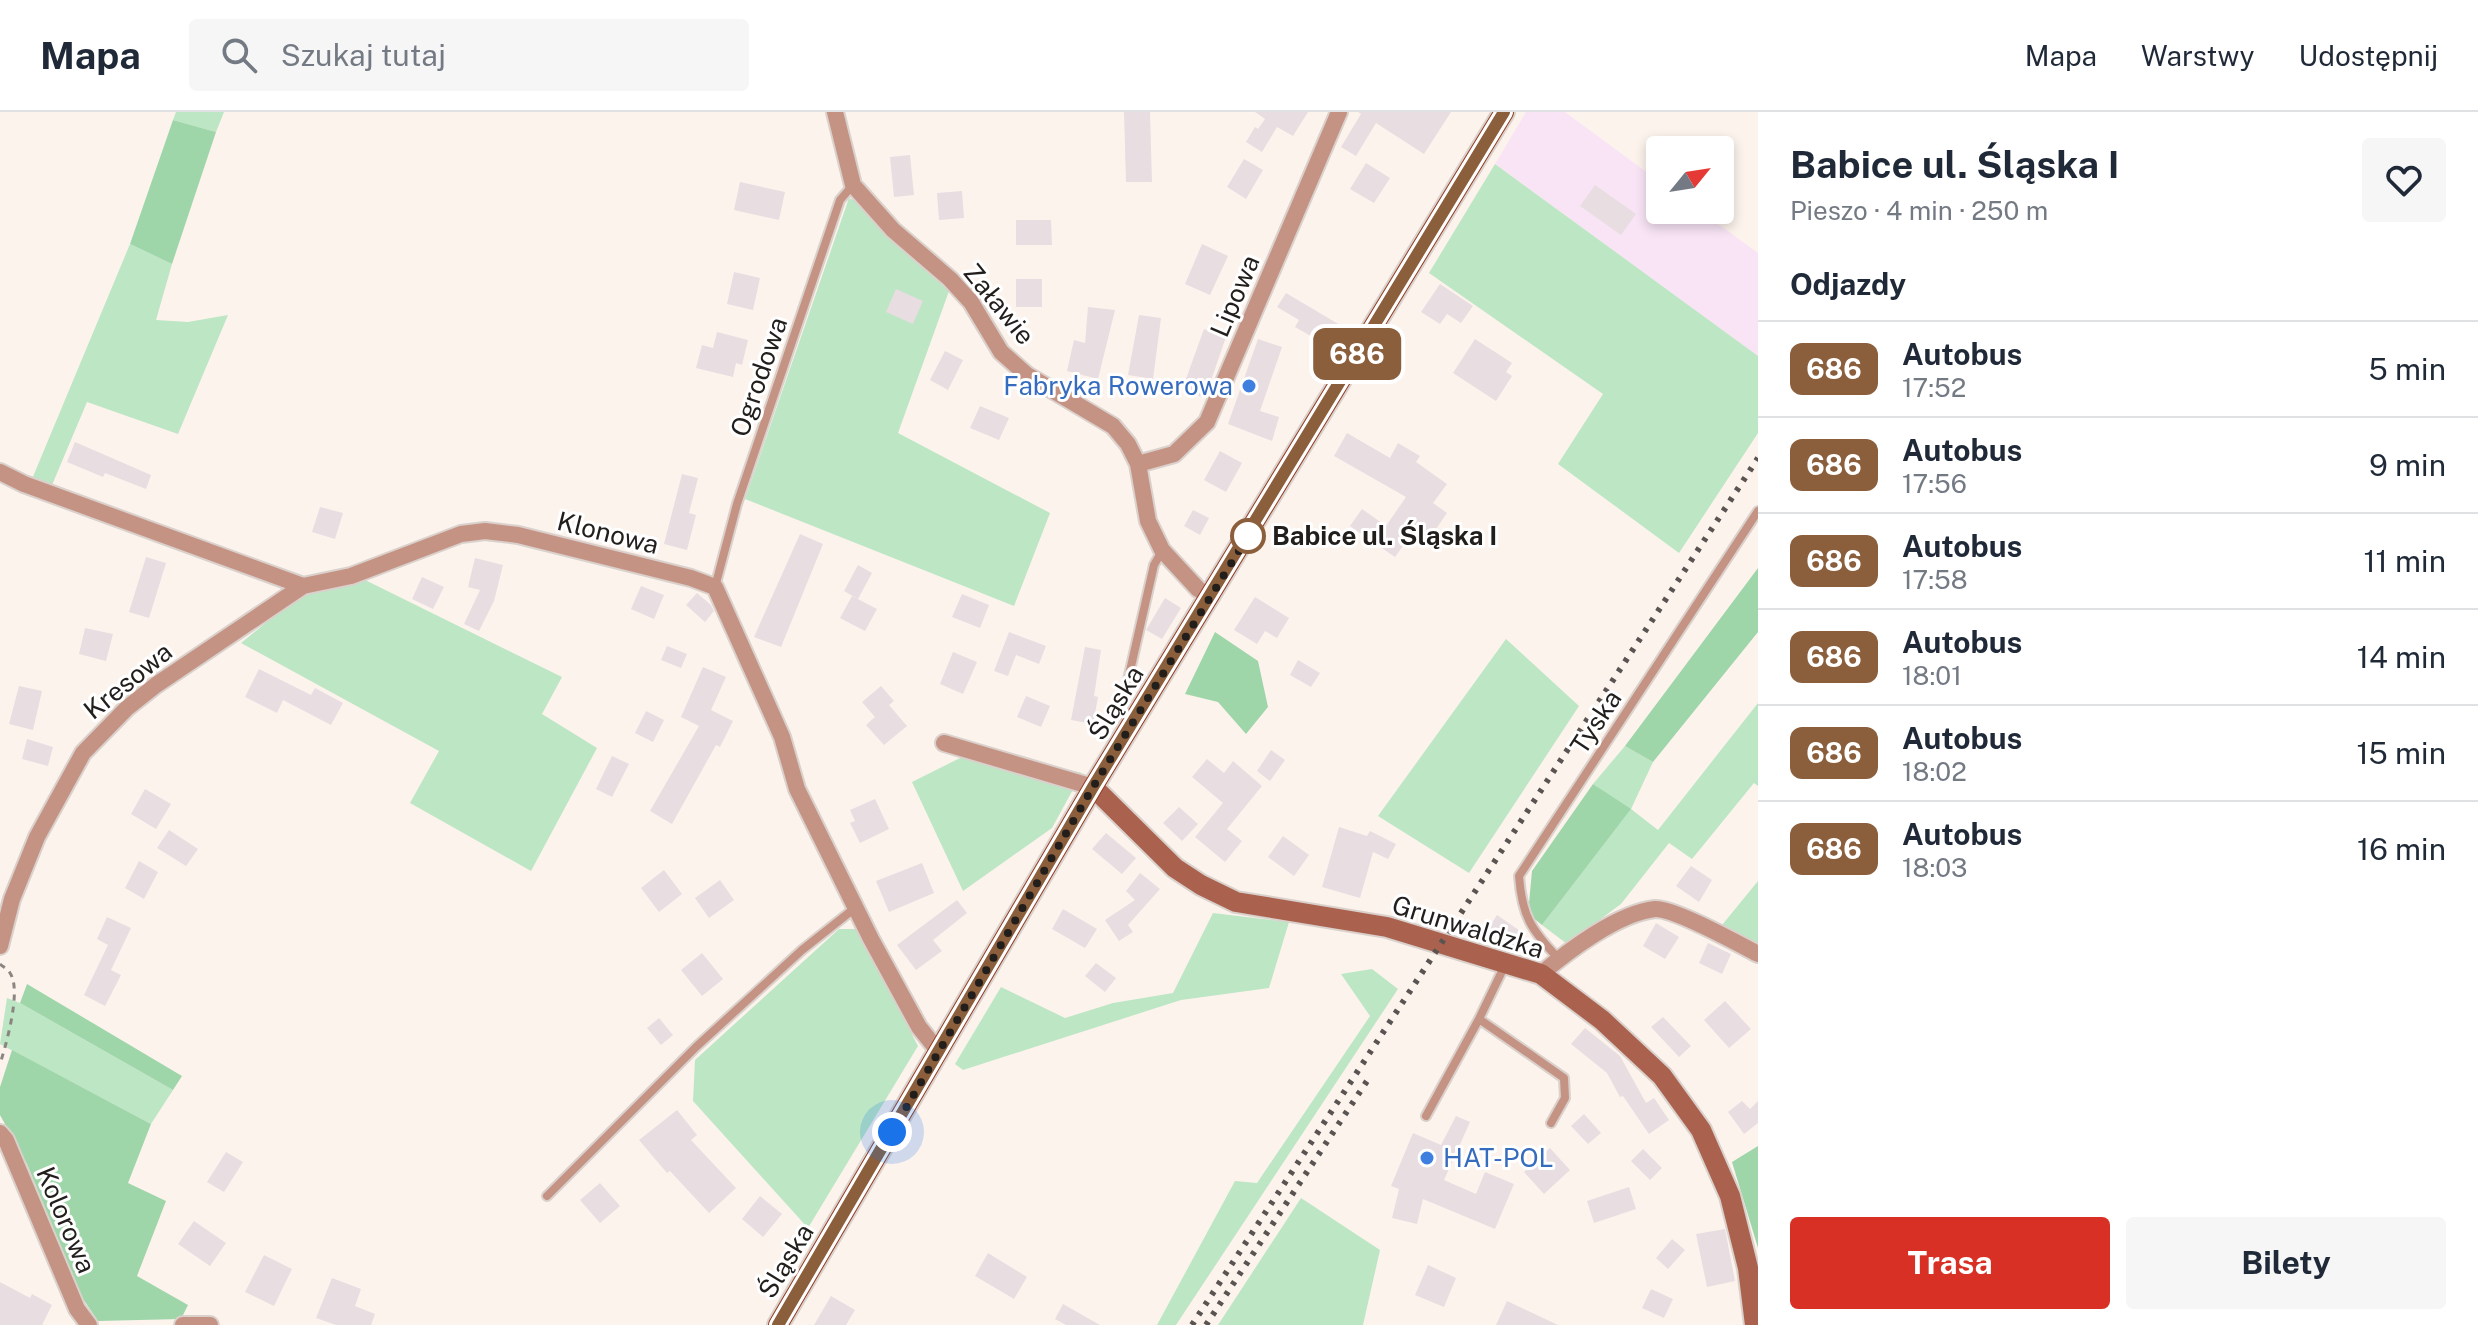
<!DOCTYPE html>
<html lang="pl">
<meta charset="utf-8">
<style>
:root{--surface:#fff;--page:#f6f6f7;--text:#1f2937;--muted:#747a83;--line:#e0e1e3;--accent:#d93025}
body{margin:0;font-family:"Public Sans",sans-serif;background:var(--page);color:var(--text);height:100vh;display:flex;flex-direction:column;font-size:30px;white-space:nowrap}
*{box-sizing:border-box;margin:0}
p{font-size:26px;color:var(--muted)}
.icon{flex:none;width:44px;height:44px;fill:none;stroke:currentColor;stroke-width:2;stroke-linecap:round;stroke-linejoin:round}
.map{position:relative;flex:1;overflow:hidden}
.panel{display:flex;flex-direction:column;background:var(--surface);width:720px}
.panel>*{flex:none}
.badge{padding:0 16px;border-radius:12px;font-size:28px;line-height:52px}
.needle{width:52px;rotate:60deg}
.buttons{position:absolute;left:1646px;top:24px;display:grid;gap:16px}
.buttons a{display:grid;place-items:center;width:88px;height:88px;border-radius:8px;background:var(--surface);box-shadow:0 4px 12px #0003;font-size:40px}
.you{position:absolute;width:40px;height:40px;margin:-20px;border:6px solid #fff;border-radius:50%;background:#1a73e8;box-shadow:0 0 0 12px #1a73e833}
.map>.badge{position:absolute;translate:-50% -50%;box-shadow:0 0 0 4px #fff}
h2{padding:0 32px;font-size:30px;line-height:72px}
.round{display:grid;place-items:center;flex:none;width:84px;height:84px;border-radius:8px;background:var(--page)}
.head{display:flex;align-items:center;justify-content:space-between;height:136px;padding:0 32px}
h1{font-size:38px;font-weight:700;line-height:60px}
.button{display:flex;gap:16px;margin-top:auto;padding:16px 32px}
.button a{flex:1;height:92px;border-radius:8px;background:var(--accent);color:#fff;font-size:32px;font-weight:700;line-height:92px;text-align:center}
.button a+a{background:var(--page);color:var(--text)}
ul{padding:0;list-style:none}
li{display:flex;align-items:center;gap:24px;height:96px;padding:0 32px;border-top:2px solid var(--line)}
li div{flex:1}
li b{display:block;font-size:30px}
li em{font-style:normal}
li .badge{min-width:88px;font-weight:700;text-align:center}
header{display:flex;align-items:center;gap:48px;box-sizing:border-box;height:112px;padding:0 40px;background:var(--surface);border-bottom:2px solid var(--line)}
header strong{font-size:38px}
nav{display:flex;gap:44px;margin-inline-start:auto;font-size:28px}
.search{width:560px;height:72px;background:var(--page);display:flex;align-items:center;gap:20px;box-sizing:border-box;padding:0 28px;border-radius:8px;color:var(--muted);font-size:30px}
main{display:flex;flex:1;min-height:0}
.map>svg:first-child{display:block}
</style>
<header>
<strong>Mapa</strong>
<div class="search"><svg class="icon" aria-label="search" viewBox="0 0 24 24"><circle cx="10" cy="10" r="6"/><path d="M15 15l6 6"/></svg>Szukaj tutaj</div>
<nav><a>Mapa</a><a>Warstwy</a><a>Udostępnij</a></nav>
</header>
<main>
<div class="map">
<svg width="1758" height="1213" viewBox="0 0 1758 1213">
<rect width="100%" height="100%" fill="#fdf3ed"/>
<path fill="#f8e4f5" d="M 1526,0 L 1565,0 L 1660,70 L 1660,98 L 1699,98 L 1758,141 L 1758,244 L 1495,52 Z"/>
<path fill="#bce6c4" d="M 176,0 L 224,0 L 216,20 L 173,8 Z
M 1495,52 L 1758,244 L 1758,321 L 1679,441 L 1558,352 L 1603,282 L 1429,161 Z
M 849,86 L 860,91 L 896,133 L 949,179 L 898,321 L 1050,401 L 1014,494 L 745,387 Z
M 130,132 L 172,152 L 156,208 L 188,210 L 228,203 L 178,322 L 87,290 L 52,373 L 32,367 Z
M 361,466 L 562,565 L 542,602 L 597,636 L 531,759 L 410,691 L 439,639 L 241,531 L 301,482 Z
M 1506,527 L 1579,594 L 1469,761 L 1378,704 Z
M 1758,591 L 1758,674 L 1754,671 L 1692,747 L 1669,731 L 1621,792 L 1567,832 L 1542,813 L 1630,698 L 1593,672 L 1625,634 L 1653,650 L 1631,697 L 1658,718 Z
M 980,636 L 1082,661 L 1052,716 L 963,779 L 912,670 Z
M 1758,769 L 1758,833 L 1722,813 Z
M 1213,801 L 1289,810 L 1269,876 L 1181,888 L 963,958 L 955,952 L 1001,875 L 1065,906 L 1113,891 L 1173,881 Z
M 839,817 L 857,817 L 918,934 L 808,1116 L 693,989 L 695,948 Z
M 1372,857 L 1398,877 L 1176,1213 L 1157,1213 L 1235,1069 L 1257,1071 L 1370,904 L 1341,862 Z
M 7,886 L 20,891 L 173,978 L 151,1012 L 0,932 Z
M 1301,1086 L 1380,1138 L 1363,1213 L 1218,1213 Z"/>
<path fill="#9ed6a9" d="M 173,8 L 216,20 L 172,152 L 130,132 Z
M 1758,456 L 1758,520 L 1653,650 L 1625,634 Z
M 1215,520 L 1258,549 L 1268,595 L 1246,622 L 1218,590 L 1185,582 Z
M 1593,672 L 1631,697 L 1542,813 L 1532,805 L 1529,791 L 1532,759 Z
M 27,872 L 182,964 L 173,978 L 20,891 Z
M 12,938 L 151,1012 L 128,1071 L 166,1089 L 137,1164 L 188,1193 L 181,1207 L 98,1209 L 81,1184 L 27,1052 L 0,1003 L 0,975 Z
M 1758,1034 L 1758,1136 L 1732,1050 Z"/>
<path fill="#e8dde1" d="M 1124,0 L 1150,0 L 1152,70 L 1126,70 Z
M 1255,0 L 1308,0 L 1293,24 L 1277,15 L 1262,40 L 1246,30 L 1255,15 L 1258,17 L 1265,7 Z
M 1358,0 L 1451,0 L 1424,42 L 1376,11 L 1356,44 L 1341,35 L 1361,2 Z
M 910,43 L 914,83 L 894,85 L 890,45 Z
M 1244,47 L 1263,58 L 1246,87 L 1227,75 Z
M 1366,51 L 1390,66 L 1374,91 L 1350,77 Z
M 740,70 L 785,80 L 779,108 L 734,98 Z
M 1595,73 L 1636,102 L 1621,123 L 1580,94 Z
M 962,79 L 964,106 L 939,108 L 937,81 Z
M 1016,108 L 1051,108 L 1052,133 L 1016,133 Z
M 1202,132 L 1228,144 L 1210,183 L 1185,172 Z
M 734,160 L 760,166 L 753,198 L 727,192 Z
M 1016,167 L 1042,167 L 1042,195 L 1016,195 Z
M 1440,172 L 1473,194 L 1461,211 L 1447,202 L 1440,212 L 1421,200 Z
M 896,177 L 923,189 L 913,212 L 886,200 Z
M 1286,181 L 1340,213 L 1328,234 L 1295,215 L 1299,208 L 1277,195 Z
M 1088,195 L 1115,198 L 1098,267 L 1067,259 L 1074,228 L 1085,231 Z
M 1139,203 L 1161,206 L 1153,267 L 1128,263 Z
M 1204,217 L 1226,225 L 1205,286 L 1182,278 Z
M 717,220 L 748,228 L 742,253 L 736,251 L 733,265 L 696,256 L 702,233 L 713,236 Z
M 1258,227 L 1282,235 L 1260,299 L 1279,305 L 1272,329 L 1228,312 Z
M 1475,227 L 1512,251 L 1506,260 L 1512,264 L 1496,289 L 1453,261 Z
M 945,239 L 963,248 L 948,278 L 930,268 Z
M 980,294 L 1009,306 L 999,328 L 970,316 Z
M 1347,321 L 1390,346 L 1398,331 L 1420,344 L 1416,350 L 1447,372 L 1433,391 L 1447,401 L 1427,430 L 1413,420 L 1395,445 L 1350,414 L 1362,397 L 1386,414 L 1406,385 L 1334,344 Z
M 75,330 L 151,363 L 146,377 L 105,361 L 103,365 L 67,350 Z
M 1220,339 L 1242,351 L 1226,380 L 1204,368 Z
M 682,362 L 698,366 L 689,401 L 696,403 L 687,438 L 664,432 Z
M 320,395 L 343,401 L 335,427 L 312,420 Z
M 1193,398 L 1209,406 L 1200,423 L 1184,414 Z
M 800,422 L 823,432 L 781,535 L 754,525 Z
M 146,445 L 166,451 L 149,506 L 129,500 Z
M 475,446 L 503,453 L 494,489 L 479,519 L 464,512 L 480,478 L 468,475 Z
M 858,453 L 872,461 L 858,487 L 844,479 Z
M 422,465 L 444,475 L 433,497 L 412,487 Z
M 641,474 L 664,483 L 654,507 L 631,497 Z
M 697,481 L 711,493 L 714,499 L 705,510 L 686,493 Z
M 962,482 L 989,493 L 980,516 L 952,505 Z
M 852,484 L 877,497 L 865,519 L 840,506 Z
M 1255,485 L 1289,506 L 1277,526 L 1265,519 L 1257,532 L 1234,518 Z
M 1165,486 L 1181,496 L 1162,527 L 1146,518 Z
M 85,516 L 113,522 L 106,549 L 79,542 Z
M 1009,520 L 1046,534 L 1039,552 L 1016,543 L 1008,564 L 994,559 Z
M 667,534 L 687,542 L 681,556 L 661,548 Z
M 1085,535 L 1101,538 L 1094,584 L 1098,585 L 1093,612 L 1071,608 Z
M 953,540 L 977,550 L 963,582 L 940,572 Z
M 1298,548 L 1320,561 L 1311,575 L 1290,563 Z
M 703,555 L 726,565 L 711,598 L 733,609 L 720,635 L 716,633 L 672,712 L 650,699 L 699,614 L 681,605 Z
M 259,557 L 311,583 L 315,576 L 343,591 L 331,613 L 283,588 L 277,601 L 245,585 Z
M 19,574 L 42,579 L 33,618 L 9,612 Z
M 881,574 L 894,589 L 889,593 L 907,614 L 884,633 L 866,613 L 875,605 L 862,590 Z
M 1026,584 L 1050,594 L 1041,615 L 1017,605 Z
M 646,599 L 664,608 L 653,630 L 635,621 Z
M 27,627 L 53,635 L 48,654 L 22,647 Z
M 1271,638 L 1285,648 L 1270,669 L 1257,659 Z
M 612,644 L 629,652 L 612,685 L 596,677 Z
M 1207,647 L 1224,661 L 1233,649 L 1262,674 L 1227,717 L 1242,729 L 1225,750 L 1195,725 L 1223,691 L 1192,665 Z
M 145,677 L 171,692 L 156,717 L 131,702 Z
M 875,687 L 889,717 L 860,731 L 850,711 L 855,709 L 850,698 Z
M 1179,695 L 1198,712 L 1182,729 L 1163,711 Z
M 1339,715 L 1367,724 L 1370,719 L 1396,732 L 1388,747 L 1373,740 L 1360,786 L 1322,775 Z
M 169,718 L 198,737 L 186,754 L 157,736 Z
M 1106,721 L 1136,746 L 1122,762 L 1092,737 Z
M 1283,724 L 1309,743 L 1294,764 L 1268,745 Z
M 139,749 L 158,760 L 144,787 L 125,776 Z
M 922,751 L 934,781 L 889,800 L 876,769 Z
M 1691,754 L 1712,768 L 1699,790 L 1676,774 Z
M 664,758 L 682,782 L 659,800 L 641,776 Z
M 1140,761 L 1160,777 L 1128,813 L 1133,820 L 1119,829 L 1105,808 L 1135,788 L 1126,779 Z
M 720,768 L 734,788 L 709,806 L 695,786 Z
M 957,788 L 967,801 L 933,828 L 942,839 L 916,858 L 897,833 Z
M 1063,797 L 1097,817 L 1085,836 L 1052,817 Z
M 1497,803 L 1523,821 L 1514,835 L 1488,817 Z
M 107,805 L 131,816 L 111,858 L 121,863 L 105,894 L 84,883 L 108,833 L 97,827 Z
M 1656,811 L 1679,825 L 1665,847 L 1643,834 Z
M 1708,831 L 1731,842 L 1722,862 L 1699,851 Z
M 702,841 L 723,867 L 702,884 L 681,858 Z
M 1096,851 L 1116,866 L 1105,880 L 1085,864 Z
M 1725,889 L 1751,917 L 1729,936 L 1704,908 Z
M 1663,905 L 1691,934 L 1679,945 L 1651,915 Z
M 659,906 L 673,923 L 661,933 L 647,916 Z
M 1585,916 L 1620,944 L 1646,991 L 1654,986 L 1669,1008 L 1649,1022 L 1623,984 L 1620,985 L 1607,961 L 1571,932 Z
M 1742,989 L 1750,997 L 1758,989 L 1758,1011 L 1744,1022 L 1728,1000 Z
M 677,998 L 697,1023 L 691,1028 L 736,1076 L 709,1101 L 670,1059 L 667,1061 L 639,1028 Z
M 1584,1002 L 1601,1021 L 1588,1032 L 1571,1014 Z
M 1456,1004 L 1470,1010 L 1444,1068 L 1476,1082 L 1485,1060 L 1514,1072 L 1495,1117 L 1423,1087 L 1417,1112 L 1392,1106 L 1399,1077 L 1391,1074 L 1413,1021 L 1441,1033 Z
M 1550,1036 L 1570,1058 L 1544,1082 L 1524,1060 Z
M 1643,1037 L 1662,1056 L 1650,1068 L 1631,1049 Z
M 226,1040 L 243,1050 L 224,1080 L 207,1070 Z
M 600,1071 L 620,1094 L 600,1111 L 580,1088 Z
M 1629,1075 L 1636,1097 L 1594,1111 L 1587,1089 Z
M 760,1084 L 782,1102 L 763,1125 L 742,1107 Z
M 194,1109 L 226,1131 L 210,1154 L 178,1132 Z
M 1725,1117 L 1735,1169 L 1707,1175 L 1696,1122 Z
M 1672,1127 L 1685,1138 L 1668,1157 L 1656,1146 Z
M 988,1141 L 1027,1165 L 1014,1187 L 975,1164 Z
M 264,1143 L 292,1157 L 274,1194 L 245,1180 Z
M 1428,1153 L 1456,1166 L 1444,1195 L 1415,1183 Z
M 332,1166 L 361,1177 L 355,1194 L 375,1202 L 371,1213 L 336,1213 L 316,1206 Z
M 0,1170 L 30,1186 L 32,1182 L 52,1193 L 42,1213 L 0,1213 Z
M 1651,1177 L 1673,1187 L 1664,1206 L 1642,1196 Z
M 831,1184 L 855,1198 L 846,1213 L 814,1213 Z
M 1507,1189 L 1558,1213 L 1496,1213 Z
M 1063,1192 L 1100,1213 L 1066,1213 L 1055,1207 Z"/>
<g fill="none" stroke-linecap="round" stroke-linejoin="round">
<g stroke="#dad1cc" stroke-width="12">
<path id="lane" d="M 715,475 L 737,392 L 840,88 L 853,73
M 1127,572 L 1154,453 L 1162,439
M 1559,847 C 1531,818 1522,804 1519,764 L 1758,399
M 1505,853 L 1479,907 L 1564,966 L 1565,986 L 1551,1011
M 1426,1004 L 1479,907
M 547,1084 L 696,935 L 802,838 L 855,796"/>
</g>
<g stroke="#dad1cc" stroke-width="20">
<path id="street" d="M 835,0 L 853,73 L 893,118 L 950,167 L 971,190 L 1001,240 L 1027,263 L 1113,314 L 1128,332 L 1138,352 L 1148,409 L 1162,438 L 1198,477 L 1211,485
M 1138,352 L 1174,342 L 1207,310 L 1339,0
M 0,360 L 24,372 L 303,474 L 351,464 L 461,422 L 485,419 L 518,423 L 691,466 L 715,475 L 782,625 L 797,677 L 871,827 L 919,915 L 939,940
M 944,631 L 1093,675
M 0,834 L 12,787 L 37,725 L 83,641 L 127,596 L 156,573 L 303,474
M 1541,862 C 1568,839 1618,801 1655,797 C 1674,796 1739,832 1758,842
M 0,1021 L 6,1028 L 77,1197 L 89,1213
M 183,1213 L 210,1213"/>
</g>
<g stroke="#dad1cc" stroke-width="24">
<path id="secondary" d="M 1093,675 L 1175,756 L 1201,773 L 1236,790 L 1387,815 L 1541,862 L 1602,908 L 1662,964 L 1701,1018 L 1730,1084 L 1748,1156 L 1755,1213"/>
</g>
<g stroke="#dad1cc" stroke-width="24">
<path id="primary" d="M 778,1213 L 1093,675 L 1504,0"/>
</g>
<path stroke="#8b8581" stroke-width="3" stroke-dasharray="6 6" stroke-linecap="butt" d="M 0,852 C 3,855 8,857 10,861 C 22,878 6,933 0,952"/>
<use href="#lane" stroke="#c59384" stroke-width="8"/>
<use href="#street" stroke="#c59384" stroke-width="16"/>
<use href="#secondary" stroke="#aa624e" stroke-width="20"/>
<use href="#primary" stroke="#943d24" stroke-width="20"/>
<path stroke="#595451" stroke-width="6" stroke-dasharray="4 8" stroke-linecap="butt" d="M 1192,1213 L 1758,346
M 1206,1213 L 1367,969"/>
</g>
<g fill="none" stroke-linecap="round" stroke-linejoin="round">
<g stroke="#fff" stroke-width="18">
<path id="line" d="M 778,1213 L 1093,675 L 1504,0"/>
</g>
<use href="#line" stroke="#8b5e3c" stroke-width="12"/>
<path stroke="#211e1c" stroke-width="8" stroke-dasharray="0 14.4" d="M 892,1020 L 1093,675 L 1248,424"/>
</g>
<g fill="#3f7fe0" stroke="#fff" stroke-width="3">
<circle cx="1249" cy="274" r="8"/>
<circle cx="1427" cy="1046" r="8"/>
</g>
<circle fill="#fff" stroke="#8b5e3c" stroke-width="4" cx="1248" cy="424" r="16"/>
<g text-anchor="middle" stroke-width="6" stroke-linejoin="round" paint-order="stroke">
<g font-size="26" fill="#211e1c" stroke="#fff">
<text transform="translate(1235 184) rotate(-67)" y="9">Lipowa</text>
<text transform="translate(999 192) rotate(51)" y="9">Załawie</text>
<text transform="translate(759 265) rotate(-71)" y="9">Ogrodowa</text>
<text transform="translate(608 421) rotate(14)" y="9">Klonowa</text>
<text transform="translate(128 569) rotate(-39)" y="9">Kresowa</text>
<text transform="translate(1116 591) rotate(-59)" y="9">Śląska</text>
<text transform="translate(1596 610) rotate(-57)" y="9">Tyska</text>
<text transform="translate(1468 815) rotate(17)" y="9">Grunwaldzka</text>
<text transform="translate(66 1108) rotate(67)" y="9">Kolorowa</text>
<text transform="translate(786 1149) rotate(-59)" y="9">Śląska</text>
</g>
<g font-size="26" fill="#366cbe" stroke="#fff" text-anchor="end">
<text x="1233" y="283">Fabryka Rowerowa</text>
<text x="1443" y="1055" text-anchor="start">HAT-POL</text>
</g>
<g font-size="26" font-weight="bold" fill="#211e1c" stroke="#fff" text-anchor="start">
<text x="1272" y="433">Babice ul. Śląska I</text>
</g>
</g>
</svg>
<div class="buttons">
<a><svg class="needle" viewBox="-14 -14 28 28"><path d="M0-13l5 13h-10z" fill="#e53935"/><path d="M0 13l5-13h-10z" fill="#747a83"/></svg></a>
</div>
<div class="you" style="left:892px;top:1020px"></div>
<b class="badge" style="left:1357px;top:242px;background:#8b5e3c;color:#fff">686</b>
</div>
<section class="panel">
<div class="head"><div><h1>Babice ul. Śląska I</h1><p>Pieszo · 4 min · 250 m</p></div><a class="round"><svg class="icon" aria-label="heart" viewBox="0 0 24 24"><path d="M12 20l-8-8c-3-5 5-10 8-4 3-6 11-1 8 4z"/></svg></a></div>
<h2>Odjazdy</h2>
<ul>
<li><span class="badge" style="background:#8b5e3c;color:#fff">686</span><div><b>Autobus</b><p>17:52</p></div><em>5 min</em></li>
<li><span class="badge" style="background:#8b5e3c;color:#fff">686</span><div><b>Autobus</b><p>17:56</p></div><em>9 min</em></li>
<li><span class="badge" style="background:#8b5e3c;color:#fff">686</span><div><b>Autobus</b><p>17:58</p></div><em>11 min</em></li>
<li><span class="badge" style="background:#8b5e3c;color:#fff">686</span><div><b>Autobus</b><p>18:01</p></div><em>14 min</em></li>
<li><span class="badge" style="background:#8b5e3c;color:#fff">686</span><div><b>Autobus</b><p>18:02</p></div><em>15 min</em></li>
<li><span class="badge" style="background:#8b5e3c;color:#fff">686</span><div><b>Autobus</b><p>18:03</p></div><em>16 min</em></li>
</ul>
<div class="button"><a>Trasa</a><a>Bilety</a></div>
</section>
</main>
